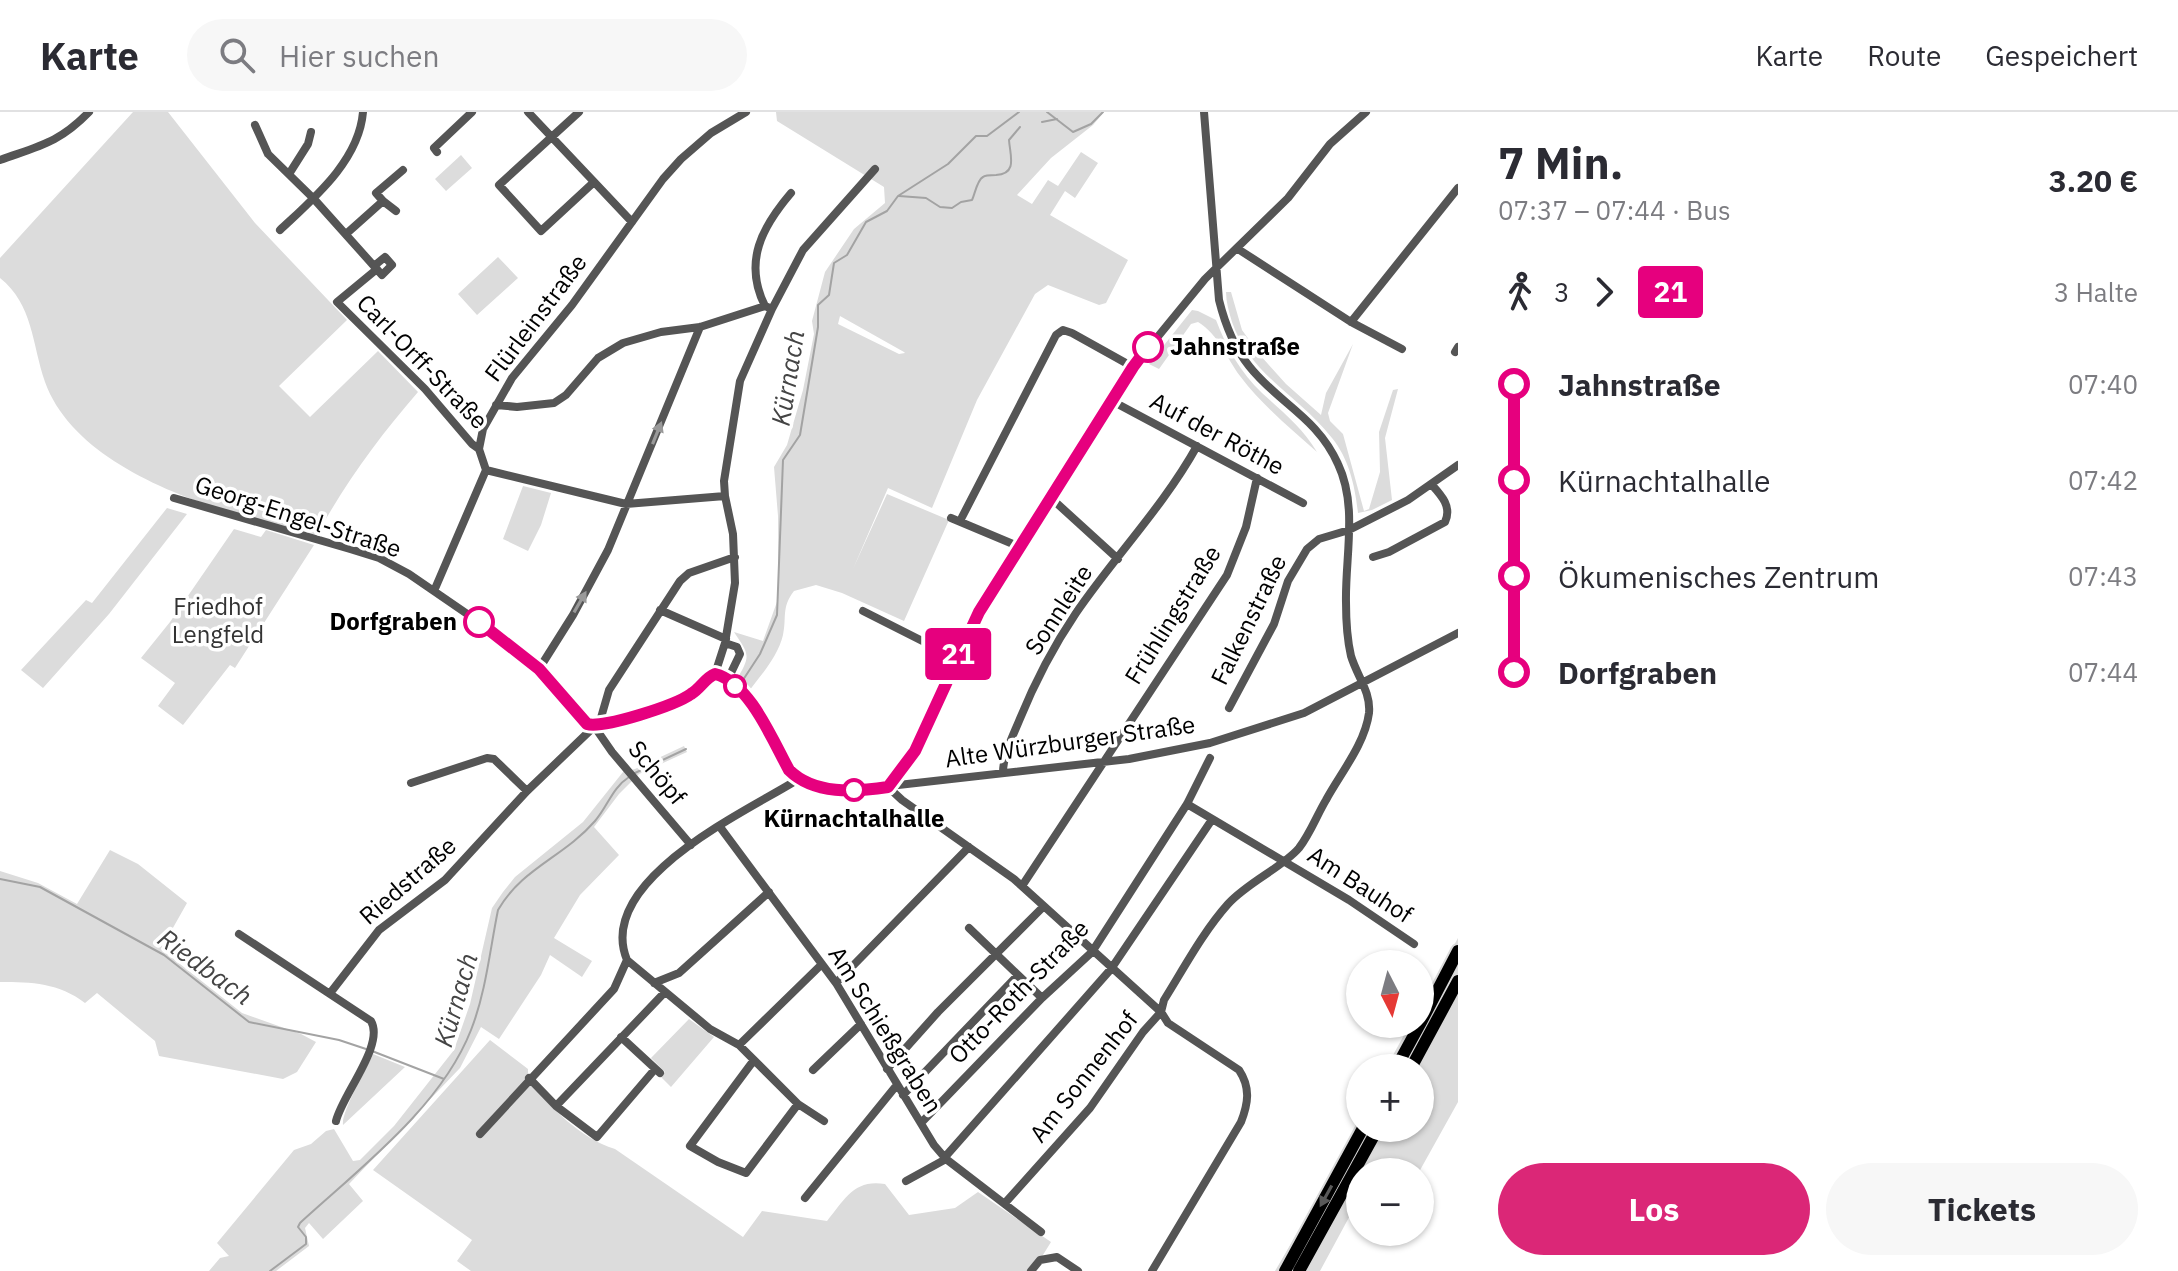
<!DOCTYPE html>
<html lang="de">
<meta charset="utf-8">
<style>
:root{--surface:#fff;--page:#f7f7f7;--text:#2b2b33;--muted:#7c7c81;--line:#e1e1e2;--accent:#db2777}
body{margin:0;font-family:"IBM Plex Sans",sans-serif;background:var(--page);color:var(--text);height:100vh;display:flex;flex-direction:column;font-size:30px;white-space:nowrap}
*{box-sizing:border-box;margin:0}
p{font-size:26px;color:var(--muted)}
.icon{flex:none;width:44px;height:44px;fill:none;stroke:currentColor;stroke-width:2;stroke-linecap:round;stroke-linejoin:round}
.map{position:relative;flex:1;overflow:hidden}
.sheet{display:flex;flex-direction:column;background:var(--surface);width:720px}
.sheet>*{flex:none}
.badge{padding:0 16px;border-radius:6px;font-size:28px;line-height:52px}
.needle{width:52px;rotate:174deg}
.buttons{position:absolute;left:1346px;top:838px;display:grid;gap:16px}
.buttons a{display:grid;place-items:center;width:88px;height:88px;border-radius:50%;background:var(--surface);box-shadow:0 2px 6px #0004;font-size:40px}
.map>.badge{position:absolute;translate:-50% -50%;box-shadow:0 0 0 4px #fff}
.legs{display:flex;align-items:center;gap:12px;height:88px;padding:0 40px;font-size:26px}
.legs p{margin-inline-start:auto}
.head{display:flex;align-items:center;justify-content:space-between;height:136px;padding:0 40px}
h1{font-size:44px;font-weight:800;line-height:60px}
.cta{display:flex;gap:16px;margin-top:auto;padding:16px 40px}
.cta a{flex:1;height:92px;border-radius:48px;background:var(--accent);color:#fff;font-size:32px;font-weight:800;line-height:92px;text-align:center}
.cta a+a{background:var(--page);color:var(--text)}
ul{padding:0 40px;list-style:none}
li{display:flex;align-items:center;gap:28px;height:96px;font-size:30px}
li i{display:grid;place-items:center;width:12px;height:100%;margin:0 10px;background:currentColor}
li i::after{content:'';width:20px;height:20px;margin:-10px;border:6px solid;border-radius:50%;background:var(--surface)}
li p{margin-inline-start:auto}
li:first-child i{background:linear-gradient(#0000 50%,currentColor 0)}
li:last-child i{background:linear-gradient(currentColor 50%,#0000 0)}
header{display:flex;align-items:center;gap:48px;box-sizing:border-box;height:112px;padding:0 40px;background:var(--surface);border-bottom:2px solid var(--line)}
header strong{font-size:38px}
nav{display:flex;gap:44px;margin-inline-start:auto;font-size:28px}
.search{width:560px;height:72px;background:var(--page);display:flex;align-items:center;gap:20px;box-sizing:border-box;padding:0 28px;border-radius:44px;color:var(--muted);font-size:30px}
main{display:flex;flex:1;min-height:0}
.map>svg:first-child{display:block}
</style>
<header>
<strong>Karte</strong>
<div class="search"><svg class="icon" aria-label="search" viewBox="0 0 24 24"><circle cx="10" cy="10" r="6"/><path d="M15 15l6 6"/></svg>Hier suchen</div>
<nav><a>Karte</a><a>Route</a><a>Gespeichert</a></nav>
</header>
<main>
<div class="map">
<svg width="1458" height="1159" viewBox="0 0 1458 1159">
<rect width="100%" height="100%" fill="#fff"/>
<path fill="#dcdcdc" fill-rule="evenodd" d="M 133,0 L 168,0 L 255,111 L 347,208 L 279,274 L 310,305 L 378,239 L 418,280 C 379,325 345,371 317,423 C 229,403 79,364 45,270 C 32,232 33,192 0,166 L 0,146 Z
M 776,0 L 1104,0 L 1093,13 L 1051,46 L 1017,83 L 1032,92 L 1048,68 L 1058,74 L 1081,40 L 1098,51 L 1075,86 L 1065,79 L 1050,103 L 1128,148 L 1106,191 L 1099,193 L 1048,173 L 1035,182 L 977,288 L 932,396 L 888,376 L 853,457 L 887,382 L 949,408 L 904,509 L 842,481 L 816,473 L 794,479 C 781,496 787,505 783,523 C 778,544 762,562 749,579 L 737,567 C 752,542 748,542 734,520 L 763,529 L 778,487 L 778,404 L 774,355 L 787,333 L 803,278 L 814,222 L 812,209 L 825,160 L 854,117 L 885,91 L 884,75 L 777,9 ZM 840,204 L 904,240 L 905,241 L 899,242 L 838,212 Z
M 461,43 L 472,56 L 446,79 L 435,67 Z
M 498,145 L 518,166 L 477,203 L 458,182 Z
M 1226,180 L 1231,180 L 1242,218 L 1260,243 L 1286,272 L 1321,303 L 1326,281 L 1353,232 L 1328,301 L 1330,309 L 1343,322 L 1364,399 L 1369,397 L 1380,360 L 1379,320 L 1393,278 L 1398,277 L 1385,326 L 1392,388 L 1372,398 L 1358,401 C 1355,374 1349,347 1332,326 C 1299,284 1250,263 1232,210 C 1229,200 1226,190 1226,180 Z
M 1192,198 L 1198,199 L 1216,208 C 1226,235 1241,261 1262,281 C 1283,300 1302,315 1317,340 C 1290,316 1262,293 1240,264 C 1226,245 1219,223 1198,210 L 1191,212 L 1159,257 L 1149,252 Z
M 523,374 L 551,381 L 541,413 L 528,439 L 503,427 Z
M 167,396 L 187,402 L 109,502 L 43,576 L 21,558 L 86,488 L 92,491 Z
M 234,417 L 261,425 L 266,418 L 314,433 L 235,556 L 230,553 L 183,613 L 158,594 L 175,571 L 141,546 L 170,510 Z
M 684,634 L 687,640 L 639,662 L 619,682 L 594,715 L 619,743 L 580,783 L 554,826 L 592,849 L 582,865 L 550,843 L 541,863 L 499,927 L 481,915 L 460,956 L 349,1072 L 363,1089 L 323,1127 L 309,1111 L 305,1116 L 309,1134 L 276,1159 L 209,1159 L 220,1146 L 229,1144 L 217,1131 L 294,1038 L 311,1032 L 326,1019 L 334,1017 L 353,1049 L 360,1048 L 394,1014 L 454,938 L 470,892 L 492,796 L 503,780 L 515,765 L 583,710 L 623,660 L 635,657 Z
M 110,738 L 138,752 L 187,791 L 161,837 L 242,901 L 301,922 L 316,930 L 297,960 L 283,967 L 159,944 L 155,929 L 97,881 L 85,891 C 59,871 32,870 0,870 L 0,759 L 38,771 L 77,792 Z
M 1458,826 L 1458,990 L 1419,1060 L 1392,1060 L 1378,1052 L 1374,1060 L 1360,1060 L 1360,1085 L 1320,1159 L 1275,1159 L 1338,1052 L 1360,1004 L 1360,1016 L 1420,1016 L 1420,956 L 1386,956 L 1410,912 L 1420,912 L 1420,894 Z
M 689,907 L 714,925 L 671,975 L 661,965 L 665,960 L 651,946 Z
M 490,928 L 528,957 L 528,970 C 553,996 579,1026 615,1037 L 743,1125 L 762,1099 L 827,1109 C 845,1087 854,1067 885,1072 L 909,1103 L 955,1096 L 978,1080 L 1051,1130 L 1033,1159 L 471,1159 L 457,1149 L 472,1128 L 373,1058 Z
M 373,942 L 405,955 L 343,1013 C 341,1000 366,958 373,942 Z"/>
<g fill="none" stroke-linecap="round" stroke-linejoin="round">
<path stroke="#a3a3a3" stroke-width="2" d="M 1047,0 L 1073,20 L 1091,12 L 1103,0
M 1042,10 L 1057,7
M 899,84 L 926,86 L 940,95 L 952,96 L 961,90 L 972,88 C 975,82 977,68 983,65 C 985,63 993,63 996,63 C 1018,62 1010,43 1009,28 L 1020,15
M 741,571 L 760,542 L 777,503 L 783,348 L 800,323 L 818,215 L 818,193 L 829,183 L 834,151 L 847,143 L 866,110 L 887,99 L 898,84 L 948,52 L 976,24 L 987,24 L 1019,0
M 635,661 L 686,637
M 0,767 L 40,775 L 164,843 L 249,910 L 339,928 L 366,937
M 372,939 L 444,967
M 270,1159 L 306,1132 L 306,1125 L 298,1115 L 300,1111 C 360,1056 441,995 471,918 C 486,880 490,837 498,798 C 522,756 564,745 595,709 C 608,694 612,676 629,665"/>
<g stroke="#dbdbdb" stroke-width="16">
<path id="highway" d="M 1420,912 L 1458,839
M 1396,956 L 1420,912
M 1411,956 L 1458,869
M 1285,1159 L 1363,1016
M 1299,1159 L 1378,1016"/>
</g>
<path stroke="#555" stroke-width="8" d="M 528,0 L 632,110
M 579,0 L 499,73 L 541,119 L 594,70
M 255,13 L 268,42 L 314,87 L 382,163 L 392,153 L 385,145 L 374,154
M 437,40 L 434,36 L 472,0
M 0,48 C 39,34 59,31 89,0
M 289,62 L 308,32 L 311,20
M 383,89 L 396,99
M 280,118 C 313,87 359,49 363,0
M 346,122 L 383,89 L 376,81 L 403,58
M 1238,137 L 1351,210 L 1402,237
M 377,157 L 337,190 L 425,277 L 472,332 L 479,337
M 765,194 C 743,150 762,115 791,81
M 1351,210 L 1458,76
M 1455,240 L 1458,235
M 1112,289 L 1303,391
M 496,293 L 517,295 L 554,291 L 566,283 L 598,246 L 623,231 L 661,220 L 700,215 L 765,194 L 772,197
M 486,358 L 626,392 L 725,384
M 174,386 L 350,437 L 379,446 L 409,462 L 476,508 L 539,557 L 565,589 L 587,612 L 594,614 L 612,640 L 691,733
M 1051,386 L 1118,447
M 951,406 L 1020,435
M 960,409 L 1056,223 L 1063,218 L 1072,221 L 1133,255
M 1373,445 L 1389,440 L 1445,410 C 1452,395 1442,384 1432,373
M 434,479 L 486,358 L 479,337 L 483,317 L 512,266 L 572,193 L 663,67 L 681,47 L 711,21 L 746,0
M 660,498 L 726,527
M 863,499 L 956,546
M 725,531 L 737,535 L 740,542 L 728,567
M 539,557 L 573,503 L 608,438 L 700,215
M 715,562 C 749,570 773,629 789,658 C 806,675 830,678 854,678 L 1129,647 L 1210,631 L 1304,601 L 1458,521
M 715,562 L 725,531 L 735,471 L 733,422 L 725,384 L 724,369 L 740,269 L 772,197 L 803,138 L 875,57
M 1229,596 L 1274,512 L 1288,469 L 1307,437 L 1319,427 L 1349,418 L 1408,388 L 1458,353
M 598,613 C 628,606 665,600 691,583 C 700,576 704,566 715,562
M 1003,661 C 1003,643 1012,626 1019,609 C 1034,572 1053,535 1076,501 C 1115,444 1163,395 1197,334
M 411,671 L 487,646 L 494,647 L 527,679
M 888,675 L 915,639 L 979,500 L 1133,255 L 1205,167 L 1288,86 L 1330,32 L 1366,0
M 888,675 L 902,688 L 1014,767 L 1161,900 L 1168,911 L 1239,958 C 1251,976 1248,992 1241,1010 L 1152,1159
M 1187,692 L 1349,788 L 1414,832
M 720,715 L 836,871 L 934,1033 L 946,1047 L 1041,1120
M 1022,774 L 1227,463 L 1246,415 L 1257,366
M 969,816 L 1042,886
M 239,822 L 371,909 C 385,933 342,983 336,1009
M 627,848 L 710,917 L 739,933 L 822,852
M 654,871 L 679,861 L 769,780
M 836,871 L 969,735
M 331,880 L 379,818 L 445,768 L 527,679 L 600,609 L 609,578 L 680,469 L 689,461 L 735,445
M 1161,900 L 1164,888 C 1184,856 1203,820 1228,792 C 1248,770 1283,755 1299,736 C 1310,722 1317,703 1326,688 C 1340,662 1365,632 1369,601 C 1371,580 1357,564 1351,544 C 1347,527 1346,508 1346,490 C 1345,445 1358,394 1338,352 C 1317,305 1278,291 1249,254 C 1233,234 1225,212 1219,188 L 1204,0
M 621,925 L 660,961
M 739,933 L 798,992 L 824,1009
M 754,948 L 690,1034 L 718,1050 L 746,1061 L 798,992
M 887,957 L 938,900 L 1044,794
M 813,958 L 861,912
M 529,966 L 556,994 L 597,1025 L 655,957
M 903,983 L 1018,863
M 556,994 L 665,880
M 921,1011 L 1042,886 L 1092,840 L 1187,692 L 1210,646
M 480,1022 L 614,877 L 627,848 C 595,770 741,702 792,671 L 796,665
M 945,1045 L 1111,857 L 1211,709
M 906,1069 L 946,1047
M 805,1086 L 896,974
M 1005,1091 L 1090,996 L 1143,920 L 1161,900
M 1031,1159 L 1040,1148 L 1057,1145 L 1078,1159"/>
<use href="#highway" stroke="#000" stroke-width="12"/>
</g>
<defs><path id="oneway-solid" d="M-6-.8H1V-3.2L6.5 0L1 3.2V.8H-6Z" transform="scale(2)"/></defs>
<g fill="#999">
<use href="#oneway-solid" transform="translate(657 321) rotate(-68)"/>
<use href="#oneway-solid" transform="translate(580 490) rotate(-60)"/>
</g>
<use fill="#595959" href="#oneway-solid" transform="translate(1326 1084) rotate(119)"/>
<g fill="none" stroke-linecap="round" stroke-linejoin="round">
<g stroke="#fff" stroke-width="18">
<path id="line-1" d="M 479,510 L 539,557 L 587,612 C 603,617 676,593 691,582 C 701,576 705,566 715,562 C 749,570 773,629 789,658 C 814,683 855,680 888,675 L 915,639 L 979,500 L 1133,255 L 1148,235"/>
</g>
<use href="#line-1" stroke="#e6007e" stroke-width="12"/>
</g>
<g fill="#fff" stroke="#e6007e" stroke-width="4">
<circle cx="1148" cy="235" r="14"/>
<circle cx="479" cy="510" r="14"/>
<circle cx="735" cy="574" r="10"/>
<circle cx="854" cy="678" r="10"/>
</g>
<g text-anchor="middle" stroke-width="7" stroke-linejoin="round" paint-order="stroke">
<g font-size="24" fill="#000" stroke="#fff">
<text transform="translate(536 206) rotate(-53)" y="8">Flürleinstraße</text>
<text transform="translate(422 250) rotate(46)" y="8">Carl-Orff-Straße</text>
<text transform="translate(1217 322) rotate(28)" y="8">Auf der Röthe</text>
<text transform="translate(298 405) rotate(18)" y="8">Georg-Engel-Straße</text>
<text transform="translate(1059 498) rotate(-57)" y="8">Sonnleite</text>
<text transform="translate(1173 503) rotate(-58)" y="8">Frühlingstraße</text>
<text transform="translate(1249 508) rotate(-64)" y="8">Falkenstraße</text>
<text transform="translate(1070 630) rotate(-8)" y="8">Alte Würzburger Straße</text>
<text transform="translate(657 661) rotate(50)" y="8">Schöpf</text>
<text transform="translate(408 769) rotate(-41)" y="8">Riedstraße</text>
<text transform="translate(1360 773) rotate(33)" y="8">Am Bauhof</text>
<text transform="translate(1019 880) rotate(-46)" y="8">Otto-Roth-Straße</text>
<text transform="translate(885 918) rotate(58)" y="8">Am Schießgraben</text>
<text transform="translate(1084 965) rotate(-52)" y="8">Am Sonnenhof</text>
</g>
<g font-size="24" font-weight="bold" fill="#000" stroke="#fff" text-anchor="start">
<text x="1170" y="243">Jahnstraße</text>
<text x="457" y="518" text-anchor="end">Dorfgraben</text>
<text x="854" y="715" text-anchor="middle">Kürnachtalhalle</text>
</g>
<g font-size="24" fill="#333" stroke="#fff">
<text x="218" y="503">Friedhof<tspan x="218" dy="28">Lengfeld</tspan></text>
</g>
<g font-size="26" font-style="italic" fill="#444" stroke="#fff">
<text transform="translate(788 266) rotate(-81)" y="9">Kürnach</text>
<text transform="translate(205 855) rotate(36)" y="9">Riedbach</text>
<text transform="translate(456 888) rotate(-74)" y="9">Kürnach</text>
</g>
</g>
</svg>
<div class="buttons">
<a><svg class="needle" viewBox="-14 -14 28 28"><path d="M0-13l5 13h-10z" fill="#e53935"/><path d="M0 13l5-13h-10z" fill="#7c7c81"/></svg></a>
<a>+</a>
<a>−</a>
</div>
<b class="badge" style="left:958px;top:542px;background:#e6007e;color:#fff">21</b>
</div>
<section class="sheet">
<div class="head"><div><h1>7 Min.</h1><p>07:37 – 07:44 · Bus</p></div><b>3.20 €</b></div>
<div class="legs"><svg class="icon" aria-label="walk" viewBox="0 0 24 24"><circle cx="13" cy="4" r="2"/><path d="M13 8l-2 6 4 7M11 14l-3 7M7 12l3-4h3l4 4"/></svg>3<svg class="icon" aria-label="forward" viewBox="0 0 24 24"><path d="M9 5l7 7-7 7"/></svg><b class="badge" style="background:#e6007e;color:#fff">21</b><p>3 Halte</p></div>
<ul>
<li><i style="color:#e6007e"></i><b>Jahnstraße</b><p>07:40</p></li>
<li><i style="color:#e6007e"></i><span>Kürnachtalhalle</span><p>07:42</p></li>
<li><i style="color:#e6007e"></i><span>Ökumenisches Zentrum</span><p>07:43</p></li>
<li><i style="color:#e6007e"></i><b>Dorfgraben</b><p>07:44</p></li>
</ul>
<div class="cta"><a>Los</a><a>Tickets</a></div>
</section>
</main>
